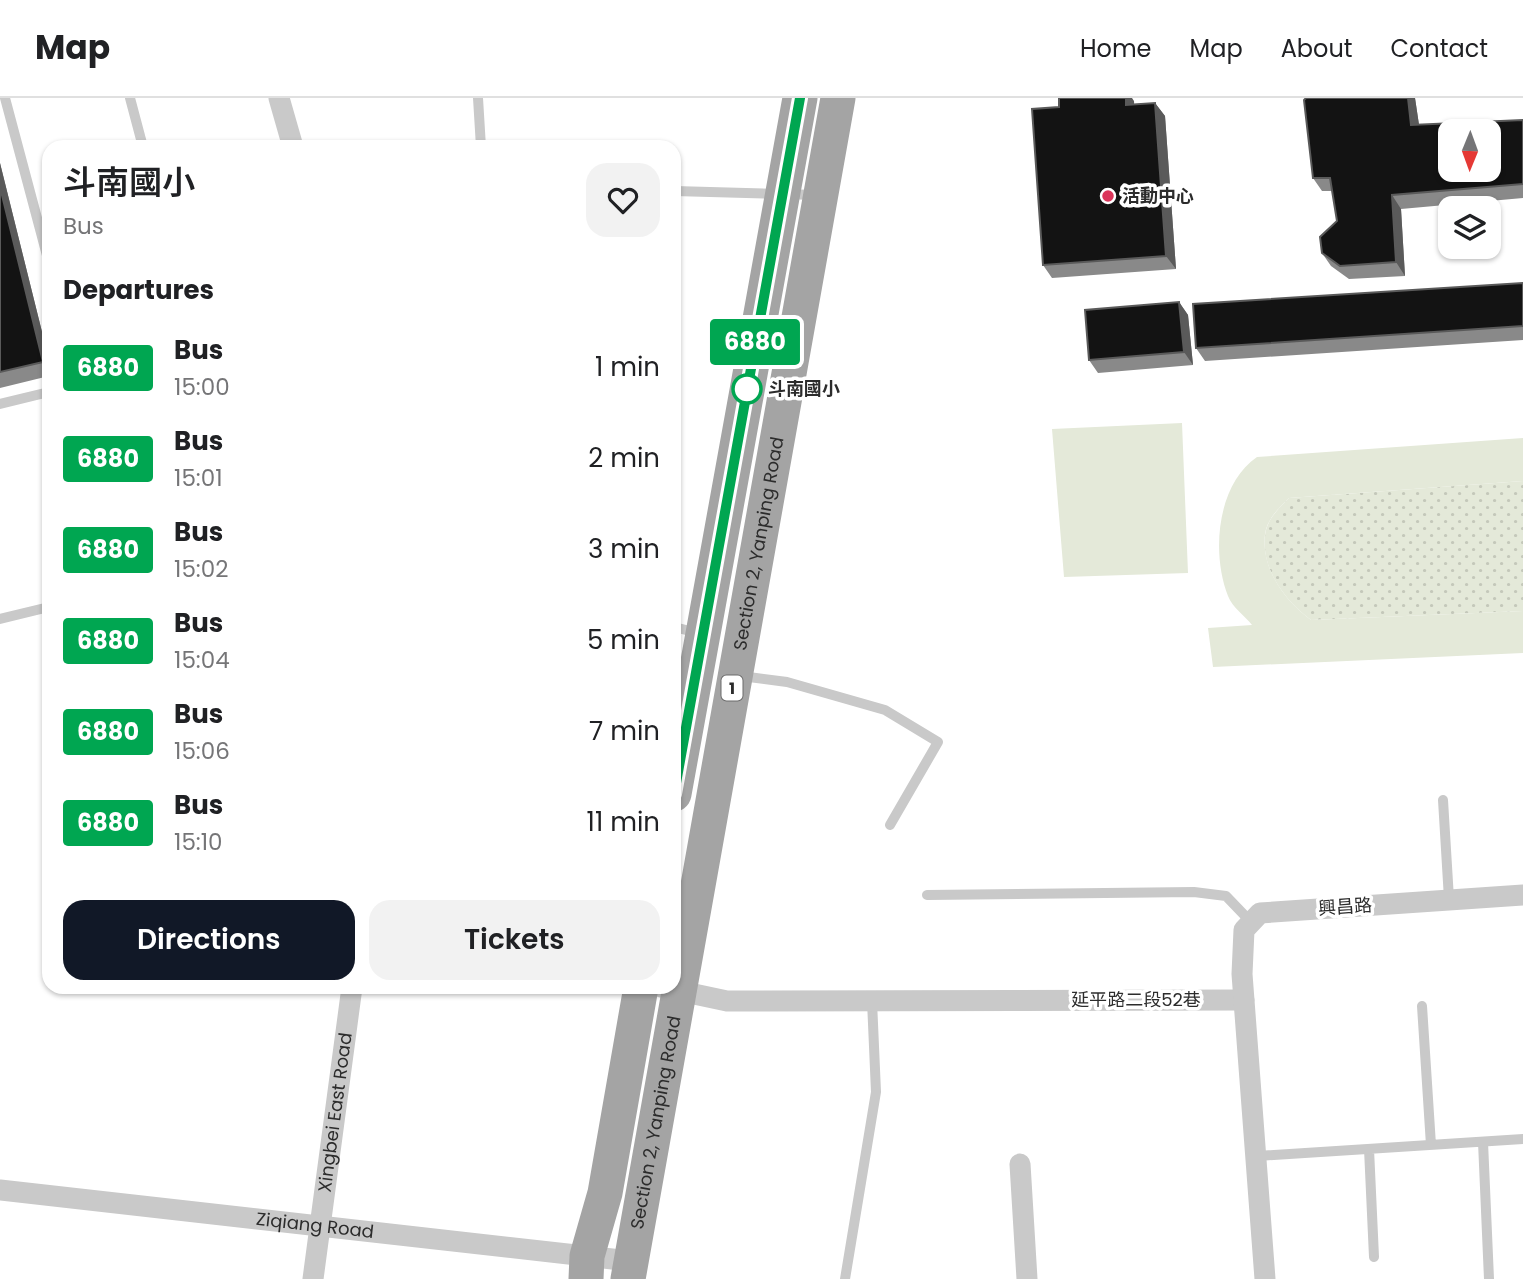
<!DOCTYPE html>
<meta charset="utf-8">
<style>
:root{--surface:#fff;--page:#f2f2f2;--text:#202124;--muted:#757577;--line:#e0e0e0;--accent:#111827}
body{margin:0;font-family:Poppins,"Noto Sans TC",sans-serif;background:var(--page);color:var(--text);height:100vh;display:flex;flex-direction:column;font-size:26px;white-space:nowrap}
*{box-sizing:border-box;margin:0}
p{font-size:23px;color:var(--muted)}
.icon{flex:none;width:38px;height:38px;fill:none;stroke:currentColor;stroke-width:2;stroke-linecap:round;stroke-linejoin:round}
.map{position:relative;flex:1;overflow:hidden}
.panel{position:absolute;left:42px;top:42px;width:639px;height:854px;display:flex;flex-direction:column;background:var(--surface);border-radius:21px;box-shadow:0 2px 5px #0004}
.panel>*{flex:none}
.badge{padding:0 14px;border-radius:5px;font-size:24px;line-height:46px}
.needle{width:46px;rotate:181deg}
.tools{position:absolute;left:1438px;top:21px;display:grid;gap:14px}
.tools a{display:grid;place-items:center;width:63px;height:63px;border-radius:14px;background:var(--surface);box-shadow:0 2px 5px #0004;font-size:35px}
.map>.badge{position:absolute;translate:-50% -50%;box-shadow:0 0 0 4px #fff}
h2{padding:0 21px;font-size:26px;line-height:63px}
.round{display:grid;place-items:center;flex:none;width:74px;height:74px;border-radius:21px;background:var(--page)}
.headline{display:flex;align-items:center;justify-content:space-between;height:119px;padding:0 21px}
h1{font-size:33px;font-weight:600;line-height:52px}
.action{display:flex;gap:14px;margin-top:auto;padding:14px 21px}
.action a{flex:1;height:80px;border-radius:21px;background:var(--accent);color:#fff;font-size:28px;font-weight:600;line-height:80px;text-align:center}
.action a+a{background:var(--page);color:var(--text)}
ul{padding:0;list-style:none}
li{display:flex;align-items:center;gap:21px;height:91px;padding:0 21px}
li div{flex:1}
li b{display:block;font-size:26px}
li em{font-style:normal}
li .badge{min-width:77px;font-weight:700;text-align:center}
header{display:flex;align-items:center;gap:42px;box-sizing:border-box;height:98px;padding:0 35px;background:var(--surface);border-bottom:2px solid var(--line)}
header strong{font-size:33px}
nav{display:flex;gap:38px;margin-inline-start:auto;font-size:24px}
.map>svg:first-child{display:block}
</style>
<header>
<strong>Map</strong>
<nav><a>Home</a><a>Map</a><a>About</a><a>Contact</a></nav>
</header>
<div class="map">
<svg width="1523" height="1181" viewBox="0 0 1523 1181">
<defs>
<pattern id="grass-dots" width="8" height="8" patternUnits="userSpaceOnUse" patternTransform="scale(1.75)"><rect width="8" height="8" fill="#e4e9d9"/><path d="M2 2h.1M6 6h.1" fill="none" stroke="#c4c8ba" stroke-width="1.8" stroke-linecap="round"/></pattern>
</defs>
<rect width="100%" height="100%" fill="#fff"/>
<path fill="url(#grass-dots)" d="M 1523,383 L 1523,513 L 1311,522 C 1285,503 1261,471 1265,437 C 1267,421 1279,410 1289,400 Z"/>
<path fill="#e4e9d9" d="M 1182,325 L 1188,475 L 1064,479 L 1052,331 Z
M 1523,340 L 1523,383 L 1289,400 C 1279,410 1267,421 1265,436 C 1261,471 1285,503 1311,522 L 1523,513 L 1523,555 L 1213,569 L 1208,530 L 1252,527 C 1245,518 1232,509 1228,498 C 1211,455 1217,386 1257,359 Z"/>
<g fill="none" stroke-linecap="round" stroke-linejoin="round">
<path stroke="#c9c9c9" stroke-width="10" d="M 5,0 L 49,165
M 130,0 L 143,49
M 478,0 L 481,49
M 674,93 L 818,97
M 0,306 L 49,294
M 0,521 L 49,509
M 674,529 L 698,535
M 741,578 L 787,584 L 885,612 L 938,644 L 890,727
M 1443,702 L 1449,801
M 927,797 L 1194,794 L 1226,798 L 1250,823
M 1422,908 L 1431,1047
M 1483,1044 L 1489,1181
M 1369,1051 L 1374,1159
M 1258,1058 L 1523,1041
M 845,1181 L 876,994 L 872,903"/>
<g stroke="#c9c9c9" stroke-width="21">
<path d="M 279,0 L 293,49"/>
<path d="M 661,889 L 727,903 L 1244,902"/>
<path d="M 1020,1066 L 1027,1181"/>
<path id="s1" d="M 0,1092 L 630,1163"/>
<path id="s2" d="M 313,1181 L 352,889"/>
<path d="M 1265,1181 L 1242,876 L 1244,832 L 1260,815 L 1523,797"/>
</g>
<g stroke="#a4a4a4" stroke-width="35">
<path d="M 674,696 L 800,0"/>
<path d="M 586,1181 L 587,1158 L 605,1095 L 641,889"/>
<path id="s3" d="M 628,1181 L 838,0"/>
</g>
</g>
<path fill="#898989" d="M 1306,0 L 1415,0 L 1419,27 L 1523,22 L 1523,100 L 1401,111 L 1405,178 L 1349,181 L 1331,168 L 1322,155 L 1337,123 L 1332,93 L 1322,93 L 1313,80 Z
M 1134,3 L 1134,6 L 1155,5 L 1165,18 L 1176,171 L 1052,180 L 1043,167 L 1059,9 Z
M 0,65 L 49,262 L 49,278 L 0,290 Z
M 1523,185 L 1523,242 L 1205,263 L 1196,250 Z
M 1179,204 L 1188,217 L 1193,267 L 1098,275 L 1089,262 Z"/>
<path fill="#5a5a5a" d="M 1126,0 L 1132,0 L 1134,3 L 1135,20 L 1126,7 Z
M 1408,0 L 1415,0 L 1421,40 L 1411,27 Z
M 1155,5 L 1165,18 L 1176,171 L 1166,158 Z
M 0,65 L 49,262 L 49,272 L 43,264 L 0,89 Z
M 1392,97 L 1401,111 L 1405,178 L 1396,164 Z
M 1179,204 L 1188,217 L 1193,267 L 1184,254 Z"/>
<path fill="#131313" stroke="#5a5a5a" stroke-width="2" fill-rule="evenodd" d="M 1059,0 L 1126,0 L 1126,7 L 1155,5 L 1166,158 L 1043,167 L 1032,11 L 1059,9 Z
M 1306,0 L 1408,0 L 1411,27 L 1523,22 L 1523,86 L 1392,97 L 1396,164 L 1340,168 L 1322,155 L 1320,139 L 1337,123 L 1330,80 L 1313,80 L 1304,2 ZM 1451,33 L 1489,33 L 1489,72 L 1451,72 Z
M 0,89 L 43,264 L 0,274 Z
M 1523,185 L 1523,228 L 1196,250 L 1193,206 Z
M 1179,204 L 1184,254 L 1089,262 L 1085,212 Z"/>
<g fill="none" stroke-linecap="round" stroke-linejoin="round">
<g stroke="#fff" stroke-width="16">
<path id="line" d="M 674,696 L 800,0"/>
</g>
<use href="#line" stroke="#00a651" stroke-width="10"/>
</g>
<circle fill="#db355a" stroke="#fff" stroke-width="2.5" cx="1108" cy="98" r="7"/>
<circle fill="#fff" stroke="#00a651" stroke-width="3.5" cx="747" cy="291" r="14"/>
<g text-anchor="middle" stroke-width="7" stroke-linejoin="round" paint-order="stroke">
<rect fill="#fff" stroke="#6b6b6b" stroke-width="2" x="721.5" y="577.5" width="21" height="25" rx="5"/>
<g font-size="16" font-weight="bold" fill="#2c2c2c">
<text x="732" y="596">1</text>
</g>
<g font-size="18" font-weight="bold" fill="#2c2c2c" stroke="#fff" text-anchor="start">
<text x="1122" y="104">活動中心</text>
</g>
<g font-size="18" font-weight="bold" fill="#2c2c2c" stroke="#fff" text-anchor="start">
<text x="768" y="297">斗南國小</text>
</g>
<g font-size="18" fill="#2c2c2c" stroke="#fff">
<text dy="6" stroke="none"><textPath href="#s3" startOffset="747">Section 2, Yanping Road</textPath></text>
<text transform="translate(1345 809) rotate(-4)" y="6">興昌路</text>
<text x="1136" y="908">延平路二段52巷</text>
<text dy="6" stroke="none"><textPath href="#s2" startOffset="168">Xingbei East Road</textPath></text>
<text dy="6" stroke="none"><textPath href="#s3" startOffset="159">Section 2, Yanping Road</textPath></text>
<text dy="6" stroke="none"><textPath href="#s1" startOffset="317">Ziqiang Road</textPath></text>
</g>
</g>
</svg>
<div class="tools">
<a><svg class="needle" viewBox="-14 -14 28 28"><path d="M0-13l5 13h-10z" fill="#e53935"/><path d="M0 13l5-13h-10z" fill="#757577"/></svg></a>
<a><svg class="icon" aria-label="layers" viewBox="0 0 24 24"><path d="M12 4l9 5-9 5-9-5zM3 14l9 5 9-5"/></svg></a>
</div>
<b class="badge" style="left:755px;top:244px;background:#00a651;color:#fff">6880</b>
<section class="panel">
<div class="headline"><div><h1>斗南國小</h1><p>Bus</p></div><a class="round"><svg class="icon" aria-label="heart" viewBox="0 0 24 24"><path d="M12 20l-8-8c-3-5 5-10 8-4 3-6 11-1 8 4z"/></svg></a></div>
<h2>Departures</h2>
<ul>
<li><span class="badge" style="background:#00a651;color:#fff">6880</span><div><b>Bus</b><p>15:00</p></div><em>1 min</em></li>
<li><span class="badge" style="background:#00a651;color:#fff">6880</span><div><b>Bus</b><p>15:01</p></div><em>2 min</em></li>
<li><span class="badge" style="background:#00a651;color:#fff">6880</span><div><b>Bus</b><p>15:02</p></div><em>3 min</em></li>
<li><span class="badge" style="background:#00a651;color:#fff">6880</span><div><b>Bus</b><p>15:04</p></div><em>5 min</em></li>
<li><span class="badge" style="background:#00a651;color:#fff">6880</span><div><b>Bus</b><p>15:06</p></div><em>7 min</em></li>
<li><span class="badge" style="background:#00a651;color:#fff">6880</span><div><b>Bus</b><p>15:10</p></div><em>11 min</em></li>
</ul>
<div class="action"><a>Directions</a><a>Tickets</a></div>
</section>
</div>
